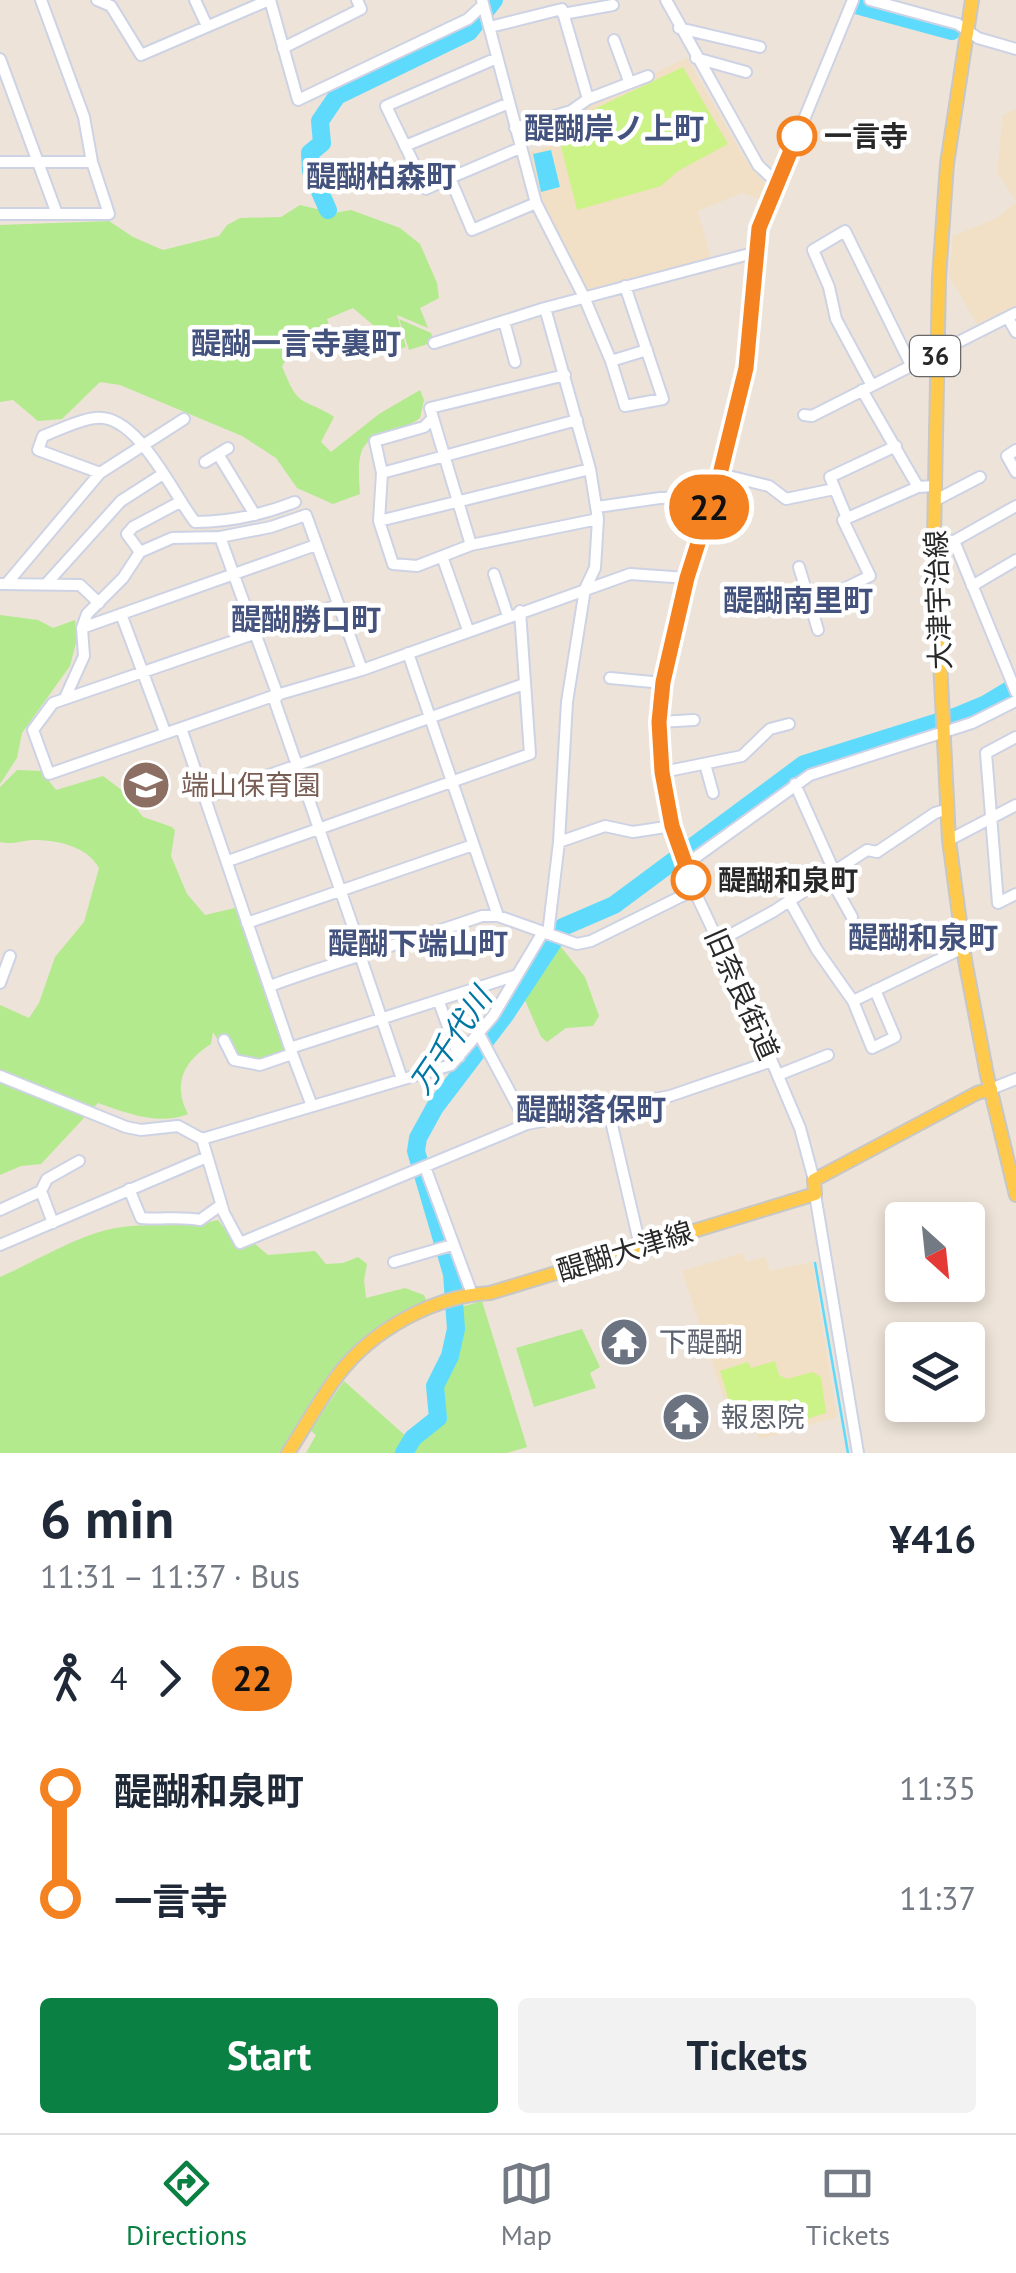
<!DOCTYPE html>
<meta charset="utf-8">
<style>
:root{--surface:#fff;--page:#f2f2f3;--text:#1f2937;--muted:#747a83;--line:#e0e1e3;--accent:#0b8043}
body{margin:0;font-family:"PT Sans","Noto Sans JP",sans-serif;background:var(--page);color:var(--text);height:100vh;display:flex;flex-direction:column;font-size:38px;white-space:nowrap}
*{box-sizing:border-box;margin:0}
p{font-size:32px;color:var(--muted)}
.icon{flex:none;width:55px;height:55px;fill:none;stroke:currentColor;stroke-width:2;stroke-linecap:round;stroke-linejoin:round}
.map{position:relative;height:1453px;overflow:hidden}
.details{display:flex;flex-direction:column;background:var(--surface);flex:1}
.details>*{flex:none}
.badge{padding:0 20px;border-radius:32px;font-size:35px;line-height:65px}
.needle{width:65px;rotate:153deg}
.controls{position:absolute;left:885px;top:1202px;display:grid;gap:20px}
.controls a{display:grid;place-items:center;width:100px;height:100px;border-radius:10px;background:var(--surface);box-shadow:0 5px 15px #0003;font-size:50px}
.map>.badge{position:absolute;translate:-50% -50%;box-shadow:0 0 0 5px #fff}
.legs{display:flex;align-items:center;gap:15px;height:110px;padding:0 40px;font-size:32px}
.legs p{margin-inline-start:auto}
.head{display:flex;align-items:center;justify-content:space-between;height:170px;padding:0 40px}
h1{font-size:55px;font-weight:800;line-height:75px}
.button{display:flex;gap:20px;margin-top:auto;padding:20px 40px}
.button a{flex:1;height:115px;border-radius:10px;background:var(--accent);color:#fff;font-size:40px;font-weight:800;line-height:115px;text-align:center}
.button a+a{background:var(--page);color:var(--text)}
ul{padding:0 40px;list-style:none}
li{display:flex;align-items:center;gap:35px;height:110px;font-size:38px}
li i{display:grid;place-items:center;width:15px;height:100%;margin:0 12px;background:currentColor}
li i::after{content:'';width:25px;height:25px;margin:-12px;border:8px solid;border-radius:50%;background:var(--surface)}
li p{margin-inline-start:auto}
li:first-child i{background:linear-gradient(#0000 50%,currentColor 0)}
li:last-child i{background:linear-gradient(currentColor 50%,#0000 0)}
.tab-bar{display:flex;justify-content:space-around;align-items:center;height:140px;border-top:2px solid var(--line);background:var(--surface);font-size:28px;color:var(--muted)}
.tab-bar a{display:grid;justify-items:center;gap:5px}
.tab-bar .on{color:var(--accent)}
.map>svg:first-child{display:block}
</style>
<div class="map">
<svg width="1016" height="1453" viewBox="0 0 1016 1453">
<rect width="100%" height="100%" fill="#ede3d8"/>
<path fill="#f1e0c5" d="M 687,58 L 745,159 L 765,184 L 759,199 L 742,193 L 698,211 L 711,259 L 589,291 L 582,288 L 539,202 L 528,152 L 550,146 L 545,124 Z
M 1016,109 L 1016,201 L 997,172 L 1003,115 Z
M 1016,202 L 1016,308 L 979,327 L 949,276 L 953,236 L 997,218 Z
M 743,1253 L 746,1262 L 765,1257 L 770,1271 L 812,1262 L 837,1417 L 760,1439 L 755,1427 L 735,1433 L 682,1271 Z"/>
<path fill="#b3ea8e" d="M 300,205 L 334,213 L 351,210 L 400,228 L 420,244 L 437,283 L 439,298 L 420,308 L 428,328 L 397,315 L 406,347 L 397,350 L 395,345 L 377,343 L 373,325 L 353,308 L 327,319 L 332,335 L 286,359 L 282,367 C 287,377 291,390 298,397 C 303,403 322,408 334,417 L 321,442 L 331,452 L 379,414 L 420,390 L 424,400 L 420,418 C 376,449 354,420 360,494 L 333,504 L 297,488 L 276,458 L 242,436 L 120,385 L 100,382 L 62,419 L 38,421 L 13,400 L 0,402 L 0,225 L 109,221 L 133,237 L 163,250 L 219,236 L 227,225 L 240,218 L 281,217 Z
M 399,319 L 431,333 L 434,342 L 409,350 Z
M 0,615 L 38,620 L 53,628 L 75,620 L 77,639 L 70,666 L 22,733 L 17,758 L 0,784 Z
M 17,770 L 41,771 L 56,790 L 103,776 L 123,791 L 143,817 L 172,827 L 175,830 L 171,856 L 187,894 L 205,915 L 235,908 L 286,1052 L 258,1062 L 236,1056 L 226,1036 L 218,1040 L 213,1032 L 211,1044 C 184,1061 172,1084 188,1114 C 158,1126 127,1113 98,1103 L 41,1164 L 21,1166 L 0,1175 L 0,1005 L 29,1018 L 39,1003 L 55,957 L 84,922 L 99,868 C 87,846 57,840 33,840 C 20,841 13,845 0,842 L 0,787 Z
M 561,947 L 585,977 L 599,1016 L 593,1026 L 566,1028 L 547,1042 L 541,1037 L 524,998 C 530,982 544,952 561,947 Z
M 218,1220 L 238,1246 L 255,1244 L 268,1255 L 315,1251 L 326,1264 L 343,1263 L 358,1257 L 367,1264 L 364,1280 L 366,1298 L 405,1288 L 424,1295 L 428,1305 L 372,1336 L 283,1453 L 0,1453 L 0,1277 C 37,1261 77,1235 116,1228 C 150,1222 185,1229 218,1220 Z
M 482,1301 L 527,1447 L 507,1453 L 408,1453 L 443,1421 L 444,1386 L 458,1358 L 463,1335 L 461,1307 Z
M 582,1329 L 600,1367 L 590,1373 L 596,1388 L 534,1407 L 516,1348 Z
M 344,1381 L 408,1438 L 400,1453 L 306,1453 L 316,1435 L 310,1430 Z"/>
<path fill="#ccf388" d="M 683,67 L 728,144 L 678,171 L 661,186 L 577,210 L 556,127 Z
M 775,1361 L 779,1375 L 787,1379 L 812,1372 L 821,1377 L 826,1413 L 760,1433 L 756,1422 L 737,1428 L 720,1371 L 748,1362 L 751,1368 Z"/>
<path fill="#5edbfc" d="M 551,150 L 560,187 L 541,192 L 533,154 Z"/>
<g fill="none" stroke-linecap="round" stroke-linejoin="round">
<path stroke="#5edbfc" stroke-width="2.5" d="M 815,1263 L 848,1453"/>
<path stroke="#5edbfc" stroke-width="18" d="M 856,5 L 952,31
M 328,210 L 311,171 L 310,153 L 322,143 L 320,121 L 337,96 L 469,32 L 494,0
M 404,1453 L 413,1438 L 438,1418 L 435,1386 L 450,1356 L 456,1329 L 452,1274 L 416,1151 L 418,1138 L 435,1107 L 505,1015 L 563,927 L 614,905 L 804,764 L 957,716 L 986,704 L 1016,686"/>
<g stroke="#cdd3e4" stroke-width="14">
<path id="minor" d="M 97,0 L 111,6 L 141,55 L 269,0
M 195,0 L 207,26
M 270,0 L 298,100 L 468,19 L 483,5
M 482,0 L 536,203 L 584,297 L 611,361 L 625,406 L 663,399 L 625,286
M 666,0 L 758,165 L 777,183
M 870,0 L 958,24 L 978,38 L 1016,49
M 563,14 L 613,5
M 490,27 L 562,9 L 588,99
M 679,28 L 760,47
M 614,40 L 629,81
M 283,48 L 361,9 L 357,0
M 497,58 L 386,106 L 426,189 L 450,178 L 472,230 L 536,203
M 696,58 L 746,72
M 0,59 L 57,214
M 515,128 L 571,111 L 588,99 L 648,76
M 405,146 L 509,103
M 0,162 L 92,162
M 450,178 L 520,148
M 0,214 L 109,214 L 92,162 L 84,117 L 41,0
M 545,308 L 590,469 L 598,519 L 595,568 L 585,589 L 567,702 L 559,842 L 548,934
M 1008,318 L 1016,332
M 504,321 L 515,362
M 434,343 L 545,308 L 757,252
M 611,361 L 647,350
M 871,384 L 836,319 L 829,287 L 813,250 L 845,231 L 911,365
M 862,390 L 918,487
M 804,415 L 812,416 L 1016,313
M 577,420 L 382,473 L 379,521 L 393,564 L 417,566 L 471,545 L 598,519
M 1016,450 L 1007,456 L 1016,472
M 218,454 L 255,515
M 205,462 L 228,448
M 100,473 L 38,450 L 43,436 C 59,430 78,420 95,418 C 137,412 173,494 195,522 C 231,522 262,515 295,502
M 382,473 L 375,441 L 424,427 L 431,420
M 720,474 L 769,486 L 786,499 L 834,489
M 934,501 L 980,477
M 597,507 L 660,498 L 711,497
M 847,518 L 830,477 L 896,446
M 379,521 L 590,469
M 220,537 L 278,696
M 934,540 L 954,541 L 1016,692
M 954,541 L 1016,506
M 471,545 L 430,408 L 565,375
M 140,552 L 127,534 L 133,527 L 180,502
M 443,559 L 468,630
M 799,567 L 818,630
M 494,574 L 508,616
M 8,582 L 100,473 L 184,419
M 47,583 L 121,501 L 163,474
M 0,584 L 80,585 L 99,603
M 972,586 L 1016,560
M 338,605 L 53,703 L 33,730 L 49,774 L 273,696 L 362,670 L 630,574 L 687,578
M 811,605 L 870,576 L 843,520 L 918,487 L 934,486
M 121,614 L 165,732
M 82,628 L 316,545
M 408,653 L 498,916
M 610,678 L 663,683
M 273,696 L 360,947 L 360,955 L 402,1079
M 65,698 L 84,656 L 82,628 L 87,614 L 123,578 L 140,552 L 172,538 L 220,537 L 271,527 L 306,515 L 362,670
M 659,722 L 694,720
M 181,728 L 290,1048 L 312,1106
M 1016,737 L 986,753 L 998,903 L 1016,894
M 705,764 L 713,793
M 663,772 L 742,756 L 770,729 L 789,724
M 795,784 L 834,871
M 205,798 L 524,684
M 949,840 L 1016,805
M 559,842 L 605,826 L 633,832 L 672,826
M 228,861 L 530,754 L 520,611
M 685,865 L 810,775 L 972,723 L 1016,701
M 829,876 L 852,917
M 789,900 L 817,950 L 853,1001 L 872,1048 L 895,1037 L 875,990
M 247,923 L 473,845
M 719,941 L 774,911 L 867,850 L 877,852 L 935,813 L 948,809
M 0,983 L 10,956
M 270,986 C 340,960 411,941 482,916 L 498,916 L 577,944 L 591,941 L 694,890
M 853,1001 L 963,948
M 439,1002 L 459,1057
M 479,1034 L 527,1124
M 224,1040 L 234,1060 L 260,1065 L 292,1054
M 290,1048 L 517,975
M 778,1075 L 828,1055
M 0,1076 L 126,1127 L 141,1130 L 178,1126 L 202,1139 L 224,1213 L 240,1243 L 527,1124 L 670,1096 L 772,1061
M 991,1089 L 1016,1079
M 608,1108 L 640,1246
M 202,1139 L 451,1065 L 493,1016 L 543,932
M 425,1167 L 472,1294
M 814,1180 L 800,1128 L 745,998 L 694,890 L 681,852 L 672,826 L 663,772 L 659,722 L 663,683 L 687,578 L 720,474 L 747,368 L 759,229 L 853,0
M 129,1189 L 141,1218 C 162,1220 179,1216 200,1220 L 221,1205
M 41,1191 L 53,1223
M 815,1194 L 858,1453
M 0,1210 L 41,1191 L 47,1179 L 79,1161
M 0,1245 L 207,1157
M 394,1262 L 452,1245"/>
</g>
<g stroke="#c7c7c7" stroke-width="16">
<path id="major" d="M 972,0 L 947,164 L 939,278 L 934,540 L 949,840 L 965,960 L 987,1075 L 1016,1195
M 288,1453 C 305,1427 320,1399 338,1375 C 372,1330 434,1296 490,1293 L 815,1194 L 814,1180 L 977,1093 L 991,1089"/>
</g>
<use href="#minor" stroke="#fff" stroke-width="10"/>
<use href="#major" stroke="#ffca4b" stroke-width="12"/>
</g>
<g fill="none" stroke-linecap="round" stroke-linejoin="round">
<g stroke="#fff" stroke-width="22">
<path id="line-1" d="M 691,880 L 672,826 L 662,772 L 659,722 L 663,682 L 687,578 L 720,474 L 746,368 L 759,228 L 797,136"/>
</g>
<use href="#line-1" stroke="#f58220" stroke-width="15"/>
</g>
<defs>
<g id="school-disc" transform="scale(2.5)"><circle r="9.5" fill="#8d6e63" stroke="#fff"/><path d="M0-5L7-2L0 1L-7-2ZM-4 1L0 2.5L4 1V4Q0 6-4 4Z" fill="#fff"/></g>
<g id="temple-disc" transform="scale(2.5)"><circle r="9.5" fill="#6b7280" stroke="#fff"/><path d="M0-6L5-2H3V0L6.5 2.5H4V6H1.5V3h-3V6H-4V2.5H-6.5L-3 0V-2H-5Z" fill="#fff"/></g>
</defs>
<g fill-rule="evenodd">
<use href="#school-disc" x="146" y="785"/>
<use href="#temple-disc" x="624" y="1342"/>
<use href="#temple-disc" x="686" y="1417"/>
</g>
<g fill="#fff" stroke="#f58220" stroke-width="5">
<circle cx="797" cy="136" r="18"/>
<circle cx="691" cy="880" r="18"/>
</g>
<g text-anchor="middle" stroke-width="9" stroke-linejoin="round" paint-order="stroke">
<rect fill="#fff" stroke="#686868" stroke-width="2.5" x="910" y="336" width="50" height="40" rx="8"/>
<g font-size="25" font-weight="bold" fill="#282828">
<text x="935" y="365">36</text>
</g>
<g font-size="28" font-weight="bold" fill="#282828" stroke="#fff" text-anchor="start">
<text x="824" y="146">一言寺</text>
<text x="718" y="890">醍醐和泉町</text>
</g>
<g font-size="28" fill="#282828" stroke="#fff">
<text transform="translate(938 600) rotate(-92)" y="10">大津宇治線</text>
<text transform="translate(742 994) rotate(66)" y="10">旧奈良街道</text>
<text transform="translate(625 1251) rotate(-17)" y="10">醍醐大津線</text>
</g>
<g font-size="28" fill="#785e54" stroke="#fff" text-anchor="start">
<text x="181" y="795">端山保育園</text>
</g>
<g font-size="28" fill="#5b616d" stroke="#fff" text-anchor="start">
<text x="659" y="1352">下醍醐</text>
<text x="721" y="1427">報恩院</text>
</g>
<g font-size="30" font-weight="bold" fill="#44527e" stroke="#fff">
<text x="614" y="139">醍醐岸ノ上町</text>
<text x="381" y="187">醍醐柏森町</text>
<text x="296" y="354">醍醐一言寺裏町</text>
<text x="798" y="611">醍醐南里町</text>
<text x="306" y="630">醍醐勝口町</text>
<text x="923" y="948">醍醐和泉町</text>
<text x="418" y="954">醍醐下端山町</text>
<text x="591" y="1120">醍醐落保町</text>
</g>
<g font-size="30" font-style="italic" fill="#0076a5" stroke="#fff">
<text transform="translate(451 1041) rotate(-56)" y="10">万千代川</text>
</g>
</g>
</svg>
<div class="controls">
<a><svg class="needle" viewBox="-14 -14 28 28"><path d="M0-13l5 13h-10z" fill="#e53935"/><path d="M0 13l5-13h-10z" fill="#747a83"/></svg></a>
<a><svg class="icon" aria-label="layers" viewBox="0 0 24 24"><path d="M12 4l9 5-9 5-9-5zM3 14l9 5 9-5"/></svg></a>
</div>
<b class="badge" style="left:709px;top:507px;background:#f58220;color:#111">22</b>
</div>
<section class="details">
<div class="head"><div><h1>6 min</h1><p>11:31 – 11:37 · Bus</p></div><b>¥416</b></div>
<div class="legs"><svg class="icon" aria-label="walk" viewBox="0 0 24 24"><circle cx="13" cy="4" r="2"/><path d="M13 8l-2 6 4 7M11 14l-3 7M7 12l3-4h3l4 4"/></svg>4<svg class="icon" aria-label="forward" viewBox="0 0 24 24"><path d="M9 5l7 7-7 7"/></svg><b class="badge" style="background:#f58220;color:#111">22</b></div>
<ul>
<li><i style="color:#f58220"></i><b>醍醐和泉町</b><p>11:35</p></li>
<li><i style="color:#f58220"></i><b>一言寺</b><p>11:37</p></li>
</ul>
<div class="button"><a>Start</a><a>Tickets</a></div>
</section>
<nav class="tab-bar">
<a class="on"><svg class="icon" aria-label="directions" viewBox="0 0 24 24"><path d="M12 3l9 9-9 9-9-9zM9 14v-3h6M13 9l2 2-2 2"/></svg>Directions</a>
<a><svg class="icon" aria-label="map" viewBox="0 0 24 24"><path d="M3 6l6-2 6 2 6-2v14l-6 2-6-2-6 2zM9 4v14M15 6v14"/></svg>Map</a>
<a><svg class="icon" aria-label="tickets" viewBox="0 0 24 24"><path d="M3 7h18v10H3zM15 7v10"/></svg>Tickets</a>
</nav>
